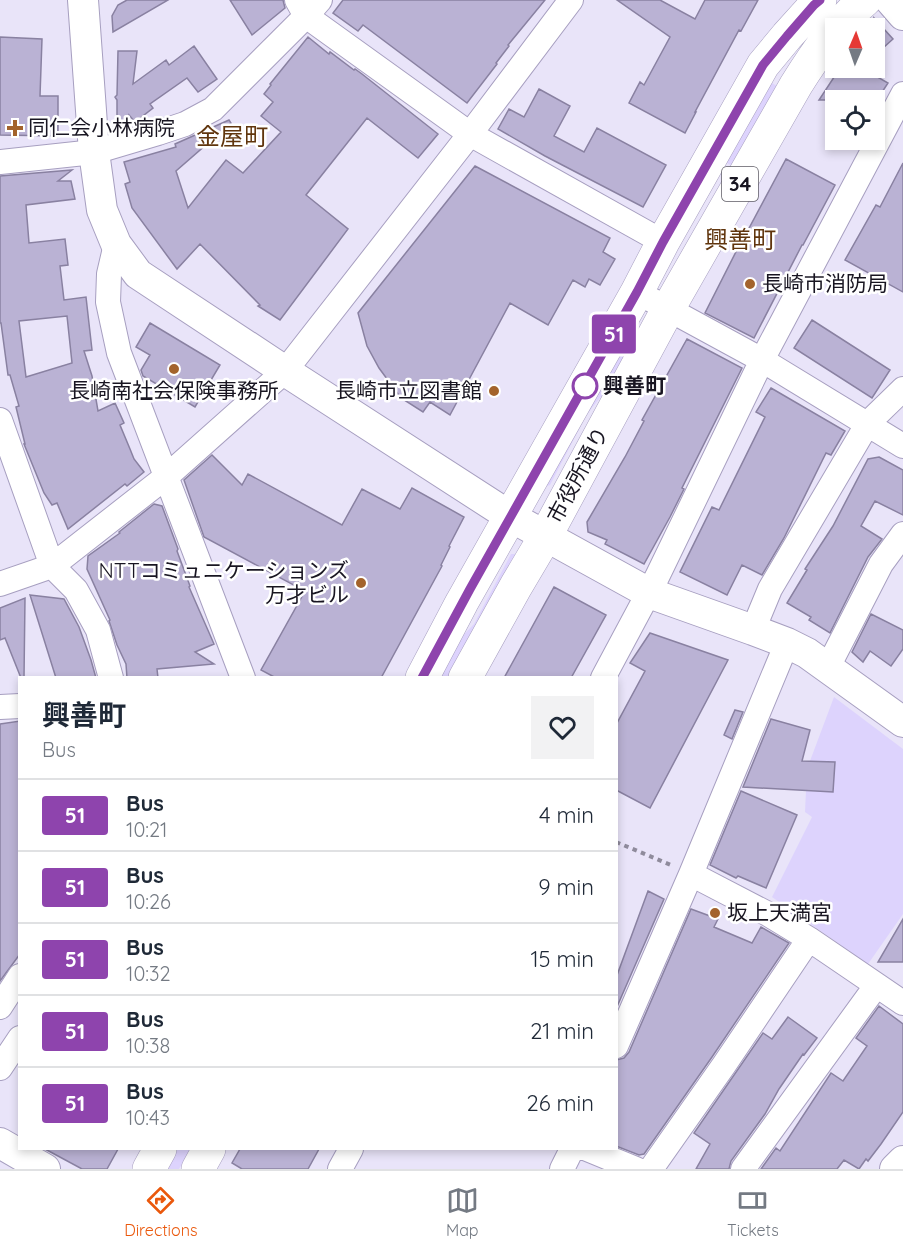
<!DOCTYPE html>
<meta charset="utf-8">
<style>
:root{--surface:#fff;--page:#f2f2f3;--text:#1f2937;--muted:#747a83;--line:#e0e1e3;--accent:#ea580c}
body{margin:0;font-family:Quicksand,"Noto Sans JP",sans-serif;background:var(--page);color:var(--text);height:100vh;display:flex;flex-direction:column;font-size:22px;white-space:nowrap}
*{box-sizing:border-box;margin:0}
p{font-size:20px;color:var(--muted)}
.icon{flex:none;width:33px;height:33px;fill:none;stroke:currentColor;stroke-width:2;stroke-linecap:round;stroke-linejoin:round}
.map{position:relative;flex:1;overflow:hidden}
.details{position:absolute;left:18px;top:676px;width:600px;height:474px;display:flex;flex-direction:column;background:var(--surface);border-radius:0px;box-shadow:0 3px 9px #0003}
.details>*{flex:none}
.badge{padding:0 12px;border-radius:4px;font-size:21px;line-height:39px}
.needle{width:39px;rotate:2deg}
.controls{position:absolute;left:825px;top:18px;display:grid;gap:12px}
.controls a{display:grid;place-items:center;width:60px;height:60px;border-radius:0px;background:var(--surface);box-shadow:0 3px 9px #0003;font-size:30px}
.map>.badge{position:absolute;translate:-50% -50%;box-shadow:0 0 0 3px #fff}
.round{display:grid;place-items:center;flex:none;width:63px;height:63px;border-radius:0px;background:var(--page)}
.summary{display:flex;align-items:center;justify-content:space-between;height:102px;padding:0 24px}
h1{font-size:28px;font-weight:700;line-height:45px}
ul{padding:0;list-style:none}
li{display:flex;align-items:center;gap:18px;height:72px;padding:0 24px;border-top:2px solid var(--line)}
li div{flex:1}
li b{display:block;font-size:22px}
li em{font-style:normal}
li .badge{min-width:66px;font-weight:700;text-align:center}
.tabs{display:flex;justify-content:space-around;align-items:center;height:84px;border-top:2px solid var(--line);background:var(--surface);font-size:16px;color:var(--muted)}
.tabs a{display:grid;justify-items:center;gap:3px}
.tabs .selected{color:var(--accent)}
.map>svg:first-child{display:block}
</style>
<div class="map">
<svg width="903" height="1169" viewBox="0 0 903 1169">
<rect width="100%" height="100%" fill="#e9e4f9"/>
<path fill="#ddd3fd" d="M 772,83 L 777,86 L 735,166 L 728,164 L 724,158 Z
M 632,325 L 639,329 L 640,332 L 616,378 L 587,414 L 550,485 L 543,487 Z
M 511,554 L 515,554 L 518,558 L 452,678 L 433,678 L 446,653 L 474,624 Z
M 834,697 L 903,749 L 903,914 L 868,964 L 772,897 L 812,817 L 805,812 L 807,769 Z
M 172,1149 L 190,1149 L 179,1169 L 161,1169 Z"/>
<path fill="#bab2d4" stroke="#8981a1" stroke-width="1.5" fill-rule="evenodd" d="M 127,0 L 168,0 L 113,32 L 112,16 L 118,5 Z
M 230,0 L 283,0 L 285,8 L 252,35 Z
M 343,0 L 545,0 L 508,45 L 509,46 L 496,63 L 497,64 L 467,103 L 363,25 L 358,31 L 333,13 Z
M 617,0 L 660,0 L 695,19 L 705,0 L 758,0 L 741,31 L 739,30 L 695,112 L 696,112 L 685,133 L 629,103 L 640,82 L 644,85 L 670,37 Z
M 874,18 L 893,39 L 874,56 Z
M 0,37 L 42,39 L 40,96 L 58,96 L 58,136 L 0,135 Z
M 308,37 L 329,54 L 330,52 L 354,70 L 355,69 L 362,74 L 438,134 L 418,158 L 367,118 L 306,195 L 348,229 L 280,320 L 258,306 L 260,305 L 200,244 L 177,269 L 132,208 L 125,184 L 130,182 L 124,162 L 176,147 L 175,144 L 229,120 L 231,123 L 176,171 L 188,208 L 226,160 L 243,173 L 281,132 L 261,116 L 273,102 L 264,94 L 271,85 L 270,84 Z
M 194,46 L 217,79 L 198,92 L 187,78 L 150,104 L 153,108 L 135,122 L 129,115 L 128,123 L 117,122 L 117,100 L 115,97 L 117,95 L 118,51 L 137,51 L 133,84 L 166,60 L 169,65 Z
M 840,68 L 862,68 L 888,83 L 877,100 L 819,100 Z
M 539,89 L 570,106 L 554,136 L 584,152 L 597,128 L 666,165 L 643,207 L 545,156 L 498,129 L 509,109 L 524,117 Z
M 786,159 L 835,185 L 803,245 L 802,245 L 754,338 L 705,313 L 747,230 L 748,230 Z
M 903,163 L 903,292 L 845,260 L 876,205 L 880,207 Z
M 475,166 L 610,238 L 603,252 L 615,259 L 600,285 L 589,279 L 585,287 L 573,280 L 548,325 L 510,303 L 450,415 L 430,402 L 423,412 L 401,398 L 379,368 L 367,346 L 358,313 Z
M 72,170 L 58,181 L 71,181 L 75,199 L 26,205 L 29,243 L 65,239 L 68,265 L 60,266 L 64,300 L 86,297 L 92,350 L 84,351 L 92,376 L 98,411 L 115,403 L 124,423 L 120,425 L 130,449 L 134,459 L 144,472 L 127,486 L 125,484 L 68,529 L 57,503 L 52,505 L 44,493 L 24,444 L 25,444 L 16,407 L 19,406 L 10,375 L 8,375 L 1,323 L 0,323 L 0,176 ZM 67,316 L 72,363 L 26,377 L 19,321 Z
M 812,320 L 890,370 L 872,398 L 794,348 Z
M 150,323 L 220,365 L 195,407 L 143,376 L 141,370 L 150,355 L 136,347 Z
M 687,339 L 742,368 L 682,488 L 684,489 L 670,517 L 644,564 L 605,544 L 607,540 L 588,532 L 587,522 L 625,457 L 644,421 L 642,420 Z
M 771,388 L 845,431 L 831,455 L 826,453 L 784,538 L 762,575 L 742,565 L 727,595 L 680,572 L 712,507 L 719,510 L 765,417 L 756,412 Z
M 212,455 L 242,485 L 248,474 L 342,525 L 362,489 L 400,509 L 412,488 L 464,517 L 449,546 L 450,547 L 441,565 L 442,566 L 381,678 L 276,678 L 261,670 L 305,591 L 204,537 L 184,480 Z
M 879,457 L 903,470 L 903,515 L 875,501 L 861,526 L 882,539 L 868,557 L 830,633 L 809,620 L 811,617 L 787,603 L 807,570 L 805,569 L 833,526 L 868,459 Z
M 154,504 L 162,506 L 178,549 L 177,551 L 190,586 L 189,587 L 214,644 L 195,652 L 214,664 L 157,669 L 158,678 L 127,678 L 126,664 L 117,645 L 109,621 L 110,620 L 87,569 L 88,556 L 120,533 L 119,532 Z
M 554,587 L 606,615 L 571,678 L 504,678 Z
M 30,595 L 64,599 L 79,627 L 91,660 L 96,678 L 56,678 Z
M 25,598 L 24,678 L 21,678 L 5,638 L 0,640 L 0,608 Z
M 871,614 L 903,630 L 903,649 L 891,666 L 870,651 L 863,662 L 852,652 Z
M 650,633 L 728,660 L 650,808 L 616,790 L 616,725 L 645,671 L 630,663 Z
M 735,710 L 743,712 L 732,739 L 724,735 Z
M 771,719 L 810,730 L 802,761 L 835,762 L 833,792 L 743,787 Z
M 20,721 L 20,954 L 0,981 L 0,724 Z
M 741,791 L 797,815 L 766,888 L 738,876 L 736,878 L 710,865 Z
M 648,891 L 664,899 L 616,1009 L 616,978 Z
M 691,909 L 718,919 L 714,927 L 752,943 L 761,927 L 789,943 L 712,1057 L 644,1154 L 639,1155 L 616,1146 L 616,1060 L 624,1058 L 629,1052 Z
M 903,919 L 903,962 L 878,962 Z
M 879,1006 L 903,1024 L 903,1112 L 881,1144 L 868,1161 L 866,1159 L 859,1169 L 844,1160 L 837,1169 L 761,1169 L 776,1148 L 780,1151 L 831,1073 L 843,1081 L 867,1046 L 856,1038 Z
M 788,1017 L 817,1038 L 804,1055 L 803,1054 L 779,1089 L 765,1114 L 731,1161 L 729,1169 L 696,1169 L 710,1144 L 694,1133 L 763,1033 L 772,1039 Z
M 45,1149 L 118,1149 L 107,1169 L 82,1169 Z
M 240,1149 L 319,1149 L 308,1169 L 242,1169 L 232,1163 Z"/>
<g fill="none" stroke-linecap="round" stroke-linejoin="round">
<g stroke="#a79fc0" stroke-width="26">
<path id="minor" d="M 297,0 L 306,16 L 470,134 L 663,242
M 0,162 L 94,152 L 158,133 L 185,124 L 213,109 L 306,16 L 320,0
M 116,244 L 109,274 L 108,302 L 119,353 L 243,678
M 637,292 L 762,360 L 903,446
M 0,420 L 52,566 L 76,590 L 98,630 L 111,678
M 0,584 L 52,566 L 167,476 L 285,371 L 470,134 L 571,0
M 753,630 L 770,589 L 868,423 L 903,389
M 828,667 L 881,564 L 903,534
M 603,678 L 657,577 L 762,360 L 903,94
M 0,707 L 20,706
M 691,874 L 768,914 L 809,939 L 903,1003
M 0,1007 L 20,976
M 616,1046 L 691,874 L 787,643
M 0,1068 L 20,1038
M 587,1149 L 636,1169
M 340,1169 L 351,1149
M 562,1169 L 572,1149
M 651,1169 L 724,1065 L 809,939
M 743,1169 L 876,986"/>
</g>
<g stroke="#a79fc0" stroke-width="32">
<path id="tertiary" d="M 83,0 L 94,152 L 102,210 L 116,244 L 138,274 L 285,371 L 511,517 L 649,593 L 753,630 L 787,643 L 807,653 L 903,722
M 890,0 L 903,15
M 0,1143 L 45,1169
M 895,1169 L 903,1161"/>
</g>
<g stroke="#a79fc0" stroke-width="34">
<path id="trunk" d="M 422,678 L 462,602 L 637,292 L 663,242 L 763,65 L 787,36 L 815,5 L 820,0
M 465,678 L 516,586 L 545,537 L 668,309 L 796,85 C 816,53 836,24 865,0
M 149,1169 L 160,1149
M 198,1169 L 209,1149"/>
</g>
<path stroke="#8f8b9c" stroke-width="4" stroke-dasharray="4.5 4.5" stroke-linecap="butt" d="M 616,842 L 671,865"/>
<use href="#minor" stroke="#fff" stroke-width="24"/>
<use href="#tertiary" stroke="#fff" stroke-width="30"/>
<use href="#trunk" stroke="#fff" stroke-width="33"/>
</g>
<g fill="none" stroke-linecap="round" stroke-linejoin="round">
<g stroke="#fff" stroke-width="14">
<path id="line" d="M 422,678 L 470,589 L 637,292 L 663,242 L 763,65 L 787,36 L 814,5 L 820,0"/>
</g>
<use href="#line" stroke="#8e44ad" stroke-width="9"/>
</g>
<g fill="#a3632c" stroke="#fff" stroke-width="2">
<path d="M12 119h6v6h6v6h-6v6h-6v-6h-6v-6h6z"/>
<circle cx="750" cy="284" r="6"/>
<circle cx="174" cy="369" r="6"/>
<circle cx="494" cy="391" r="6"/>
<circle cx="361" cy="583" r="6"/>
<circle cx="715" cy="913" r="6"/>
</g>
<circle fill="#fff" stroke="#8e44ad" stroke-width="3" cx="585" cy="386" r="12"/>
<g text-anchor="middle" stroke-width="5" stroke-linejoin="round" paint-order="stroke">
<rect fill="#fff" stroke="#5d5b64" stroke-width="1.5" x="722" y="167" width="36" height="34" rx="4.5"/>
<g font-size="20" font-weight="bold" fill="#181521">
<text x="740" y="191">34</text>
</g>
<g font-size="21" fill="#181521" stroke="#fff" text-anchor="start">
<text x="28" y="135">同仁会小林病院</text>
<text x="762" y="291">長崎市消防局</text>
<text x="174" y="398" text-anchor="middle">長崎南社会保険事務所</text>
<text x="482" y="398" text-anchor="end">長崎市立図書館</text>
<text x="349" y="578" text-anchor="end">NTTコミュニケーションズ<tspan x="349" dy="24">万才ビル</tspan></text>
<text x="727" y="920">坂上天満宮</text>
</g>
<g font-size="21" font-weight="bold" fill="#181521" stroke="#fff" text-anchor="start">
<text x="603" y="393">興善町</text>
</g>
<g font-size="21" fill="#181521" stroke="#fff">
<text transform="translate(578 475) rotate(-62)" y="7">市役所通り</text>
</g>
<g font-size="24" fill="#60350d" stroke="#fff">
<text x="232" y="145">金屋町</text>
<text x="740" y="248">興善町</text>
</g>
</g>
</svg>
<div class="controls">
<a><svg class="needle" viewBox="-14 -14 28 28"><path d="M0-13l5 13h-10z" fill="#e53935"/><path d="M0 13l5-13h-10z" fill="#747a83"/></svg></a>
<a><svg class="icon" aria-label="locate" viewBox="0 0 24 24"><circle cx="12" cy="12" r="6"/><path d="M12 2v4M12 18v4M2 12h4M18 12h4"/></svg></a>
</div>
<b class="badge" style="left:614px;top:334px;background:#8e44ad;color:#fff">51</b>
<section class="details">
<div class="summary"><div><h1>興善町</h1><p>Bus</p></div><a class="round"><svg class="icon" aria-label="heart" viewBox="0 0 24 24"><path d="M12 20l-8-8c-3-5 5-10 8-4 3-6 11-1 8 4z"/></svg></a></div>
<ul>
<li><span class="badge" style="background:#8e44ad;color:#fff">51</span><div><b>Bus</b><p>10:21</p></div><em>4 min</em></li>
<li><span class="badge" style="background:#8e44ad;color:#fff">51</span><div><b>Bus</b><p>10:26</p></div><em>9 min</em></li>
<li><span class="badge" style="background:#8e44ad;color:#fff">51</span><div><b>Bus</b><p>10:32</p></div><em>15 min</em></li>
<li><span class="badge" style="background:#8e44ad;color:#fff">51</span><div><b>Bus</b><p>10:38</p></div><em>21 min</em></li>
<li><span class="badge" style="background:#8e44ad;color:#fff">51</span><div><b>Bus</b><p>10:43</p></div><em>26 min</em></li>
</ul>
</section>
</div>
<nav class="tabs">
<a class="selected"><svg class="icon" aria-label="directions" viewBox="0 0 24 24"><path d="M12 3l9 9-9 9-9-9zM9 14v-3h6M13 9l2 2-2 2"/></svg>Directions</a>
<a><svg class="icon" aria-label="map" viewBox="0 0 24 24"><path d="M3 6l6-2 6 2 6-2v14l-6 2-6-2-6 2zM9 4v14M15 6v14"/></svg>Map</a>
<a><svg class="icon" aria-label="tickets" viewBox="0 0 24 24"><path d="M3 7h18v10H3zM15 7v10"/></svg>Tickets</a>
</nav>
